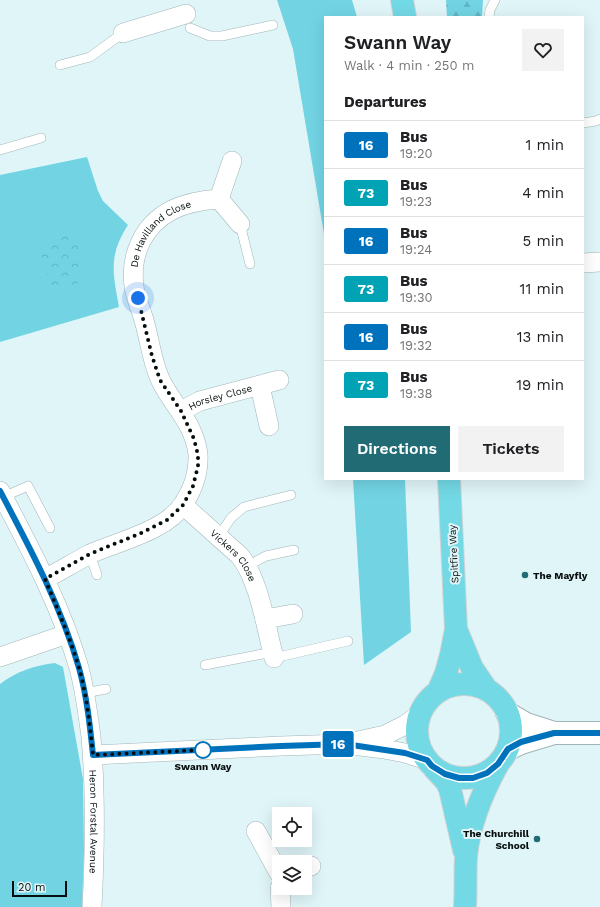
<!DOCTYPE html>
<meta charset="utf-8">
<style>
:root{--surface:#fff;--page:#f2f2f2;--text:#202124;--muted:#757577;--line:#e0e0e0;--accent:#216b75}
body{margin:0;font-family:"Work Sans",sans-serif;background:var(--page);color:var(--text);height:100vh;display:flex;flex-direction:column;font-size:15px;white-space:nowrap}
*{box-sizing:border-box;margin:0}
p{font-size:13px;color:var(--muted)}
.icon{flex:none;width:22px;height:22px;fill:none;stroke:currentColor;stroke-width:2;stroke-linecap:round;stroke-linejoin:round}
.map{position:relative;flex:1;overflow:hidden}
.sheet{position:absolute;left:324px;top:16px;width:260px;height:464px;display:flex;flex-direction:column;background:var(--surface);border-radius:0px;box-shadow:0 4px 16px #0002}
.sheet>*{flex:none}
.badge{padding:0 8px;border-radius:3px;font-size:14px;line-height:26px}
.tools{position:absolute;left:272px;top:807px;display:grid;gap:8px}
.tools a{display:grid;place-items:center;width:40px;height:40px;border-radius:0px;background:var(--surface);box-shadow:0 4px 16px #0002;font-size:20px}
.scale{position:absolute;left:12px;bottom:10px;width:55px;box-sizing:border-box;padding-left:4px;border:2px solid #060d0e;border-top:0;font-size:11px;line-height:14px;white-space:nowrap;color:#060d0e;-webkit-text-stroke:3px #e0f5f8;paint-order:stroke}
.you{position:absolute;width:20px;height:20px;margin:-10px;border:3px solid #fff;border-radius:50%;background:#1a73e8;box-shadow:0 0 0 6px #1a73e833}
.map>.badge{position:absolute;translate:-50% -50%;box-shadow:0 0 0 2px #fff}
h2{padding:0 20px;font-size:15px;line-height:36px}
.round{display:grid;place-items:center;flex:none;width:42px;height:42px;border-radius:0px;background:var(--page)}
.overview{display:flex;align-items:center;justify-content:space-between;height:68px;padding:0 20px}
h1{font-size:19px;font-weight:600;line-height:30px}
.cta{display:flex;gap:8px;margin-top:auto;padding:8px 20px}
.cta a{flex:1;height:46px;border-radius:0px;background:var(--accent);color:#fff;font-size:16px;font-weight:600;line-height:46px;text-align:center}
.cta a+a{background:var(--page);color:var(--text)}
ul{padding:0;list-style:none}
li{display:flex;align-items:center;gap:12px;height:48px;padding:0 20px;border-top:1px solid var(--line)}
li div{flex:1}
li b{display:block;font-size:15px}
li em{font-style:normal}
li .badge{min-width:44px;font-weight:700;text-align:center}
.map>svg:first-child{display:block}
</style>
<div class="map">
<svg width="600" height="907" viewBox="0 0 600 907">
<defs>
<pattern id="forest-firs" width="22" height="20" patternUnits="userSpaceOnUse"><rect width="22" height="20" fill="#72d4e3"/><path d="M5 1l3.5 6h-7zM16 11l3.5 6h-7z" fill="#61b5c2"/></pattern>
<pattern id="park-crowns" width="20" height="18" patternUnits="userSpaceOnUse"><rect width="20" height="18" fill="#72d4e3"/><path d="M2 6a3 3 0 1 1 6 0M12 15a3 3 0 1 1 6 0" fill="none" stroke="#61b5c2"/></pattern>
</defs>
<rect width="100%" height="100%" fill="#e0f5f8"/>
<path fill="#72d4e3" d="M 277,0 L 352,0 L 357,17 L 325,17 L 325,240 L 293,49 Z
M 87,157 L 98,191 L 103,201 L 128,225 C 108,256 113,273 119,307 L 0,342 L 0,175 Z
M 353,479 L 405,479 L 411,632 L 364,665 Z
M 55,663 L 63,667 L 83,779 L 84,852 L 82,907 L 0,907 L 0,684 C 15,672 36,665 55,663 Z"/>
<path fill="url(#forest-firs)" d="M 446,0 L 483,0 L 482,17 L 447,17 Z"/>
<path fill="url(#park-crowns)" d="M 71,234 L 76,236 L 82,260 L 78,265 C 81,273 82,277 77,284 L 51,286 L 39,247 L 43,241 Z"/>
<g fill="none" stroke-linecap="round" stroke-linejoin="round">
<g stroke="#a1b5b8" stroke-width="10">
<path id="lane" d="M 489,17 L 490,10 L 495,0
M 190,28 L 210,36 L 222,36 L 273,25
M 60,65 L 90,57 L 123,33
M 583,123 L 596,121 L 600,119
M 0,150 L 41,138
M 240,224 L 250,264
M 3,497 L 28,486 L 50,528
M 219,536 L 231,518 L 244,507 L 291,495
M 90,554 L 97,575
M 247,566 L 266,556 L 294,550
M 274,658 L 348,641
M 205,665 L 273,652
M 85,693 L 106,689"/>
</g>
<g stroke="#a1b5b8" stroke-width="20">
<g id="street">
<path d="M 123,33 L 186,14"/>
<path d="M 232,161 L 219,199 L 240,224"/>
<path d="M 583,263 L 600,262"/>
<path d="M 260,386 L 269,426"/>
<path id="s1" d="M 181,411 L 200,401 L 279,380"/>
<path id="s2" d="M 0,491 C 30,548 61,606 79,668 C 85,690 88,714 91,737 C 96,794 95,850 92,907"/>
<path id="s3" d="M 183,505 L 240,556 C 259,580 266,627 274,658"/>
<path id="s4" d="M 45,579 C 60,571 75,562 90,554 C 119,541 167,531 184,503 C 193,489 199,471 198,454 C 194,422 172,405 160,379 C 152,361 150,342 145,324 C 142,311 135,298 134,286 C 130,255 143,225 172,210 C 186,203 203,200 219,199"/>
<path d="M 265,619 L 293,614"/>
<path d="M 0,657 L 67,634"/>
<path d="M 358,741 L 385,735 L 405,725 L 420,714"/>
<path d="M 93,755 L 281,746 L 345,744 L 384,749 L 405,753 L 427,760"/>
<path d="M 256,831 L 279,873"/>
<path d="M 305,868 L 311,866"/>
<path d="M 280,888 L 281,907"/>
</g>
</g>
<g stroke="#a1b5b8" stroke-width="24">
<path id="secondary" d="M 507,713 L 526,724 L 554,733 L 600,733
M 508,749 L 521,743 L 554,733"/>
</g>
<g stroke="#d2d3d4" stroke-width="24">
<path id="primary" d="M 402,0 L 405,17
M 456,629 L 472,668 L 487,690
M417 731a47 47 0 1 1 94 0a47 47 0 1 1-94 0Z
M 438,692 L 446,673 L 451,655 L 456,629 L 449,479
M 434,768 L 446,781 L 450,789 L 464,850
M 465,907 C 466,891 465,874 466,857 C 469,825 482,793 498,764"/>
</g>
<use href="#lane" stroke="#fff" stroke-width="9"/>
<use href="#street" stroke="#fff" stroke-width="19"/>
<use href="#secondary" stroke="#fff" stroke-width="22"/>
<use href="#primary" stroke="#73d9e5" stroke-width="22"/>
</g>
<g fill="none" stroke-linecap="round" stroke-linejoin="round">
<g stroke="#fff" stroke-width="9">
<path id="line" d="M 0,491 C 30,548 61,606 79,668 C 87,697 90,726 93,755 L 281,746 L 345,744 L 405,753 L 427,760 L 432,766 L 445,774 L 459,778 L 473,778 L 487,773 L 498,764 L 508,749 L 521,742 L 554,733 L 600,733"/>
</g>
<use href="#line" stroke="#0072bc" stroke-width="6"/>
<path stroke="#060d0e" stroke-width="4" stroke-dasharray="0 7.2" d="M 138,298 L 152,356 L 160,380 L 181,411 L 194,439 L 198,455 L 198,466 L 193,486 L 183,505 L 167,520 L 141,533 L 90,554 L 45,579 C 57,608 70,637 79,668 C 87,696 90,726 93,755 L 203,750"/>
</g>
<g fill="#216b75" stroke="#e0f5f8" stroke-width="1.5">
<circle cx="525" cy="575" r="4"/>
<circle cx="537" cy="839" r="4"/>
</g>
<circle fill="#fff" stroke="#0072bc" stroke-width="2" cx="203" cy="750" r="8"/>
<g text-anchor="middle" stroke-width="4" stroke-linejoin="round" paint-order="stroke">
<g font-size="10" fill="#060d0e" stroke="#e0f5f8">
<text dy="4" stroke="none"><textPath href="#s4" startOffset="458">De Havilland Close</textPath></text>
<text dy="4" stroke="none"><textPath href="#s1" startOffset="42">Horsley Close</textPath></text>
<text transform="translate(453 554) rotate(-93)" y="4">Spitfire Way</text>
<text dy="4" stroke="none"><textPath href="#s3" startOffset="72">Vickers Close</textPath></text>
<text dy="4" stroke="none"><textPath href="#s2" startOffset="349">Heron Forstal Avenue</textPath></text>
</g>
<g font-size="10" font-weight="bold" fill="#060d0e" stroke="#e0f5f8" text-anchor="start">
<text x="533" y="579">The Mayfly</text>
<text x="529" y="837" text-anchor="end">The Churchill<tspan x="529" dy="12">School</tspan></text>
</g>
<g font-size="10" font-weight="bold" fill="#060d0e" stroke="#e0f5f8">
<text x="203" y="770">Swann Way</text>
</g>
</g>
</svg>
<div class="tools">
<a><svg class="icon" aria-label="locate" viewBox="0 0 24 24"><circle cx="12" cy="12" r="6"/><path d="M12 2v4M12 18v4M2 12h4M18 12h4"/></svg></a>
<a><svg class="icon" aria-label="layers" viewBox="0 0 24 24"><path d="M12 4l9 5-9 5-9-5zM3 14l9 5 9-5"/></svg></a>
</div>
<div class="scale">20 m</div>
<div class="you" style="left:138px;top:298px"></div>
<b class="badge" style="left:338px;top:744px;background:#0072bc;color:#fff">16</b>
<section class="sheet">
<div class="overview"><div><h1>Swann Way</h1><p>Walk · 4 min · 250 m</p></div><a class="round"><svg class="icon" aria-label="heart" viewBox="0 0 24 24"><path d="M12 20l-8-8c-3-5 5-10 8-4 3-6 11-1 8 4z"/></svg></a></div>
<h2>Departures</h2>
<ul>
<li><span class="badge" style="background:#0072bc;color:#fff">16</span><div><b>Bus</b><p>19:20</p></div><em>1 min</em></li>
<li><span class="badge" style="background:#00a3b4;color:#fff">73</span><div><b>Bus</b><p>19:23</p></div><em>4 min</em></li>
<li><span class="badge" style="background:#0072bc;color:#fff">16</span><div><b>Bus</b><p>19:24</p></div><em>5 min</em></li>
<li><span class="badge" style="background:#00a3b4;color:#fff">73</span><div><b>Bus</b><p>19:30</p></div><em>11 min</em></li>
<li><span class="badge" style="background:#0072bc;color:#fff">16</span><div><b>Bus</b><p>19:32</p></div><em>13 min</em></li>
<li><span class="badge" style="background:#00a3b4;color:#fff">73</span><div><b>Bus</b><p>19:38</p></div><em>19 min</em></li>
</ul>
<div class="cta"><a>Directions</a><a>Tickets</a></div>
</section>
</div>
